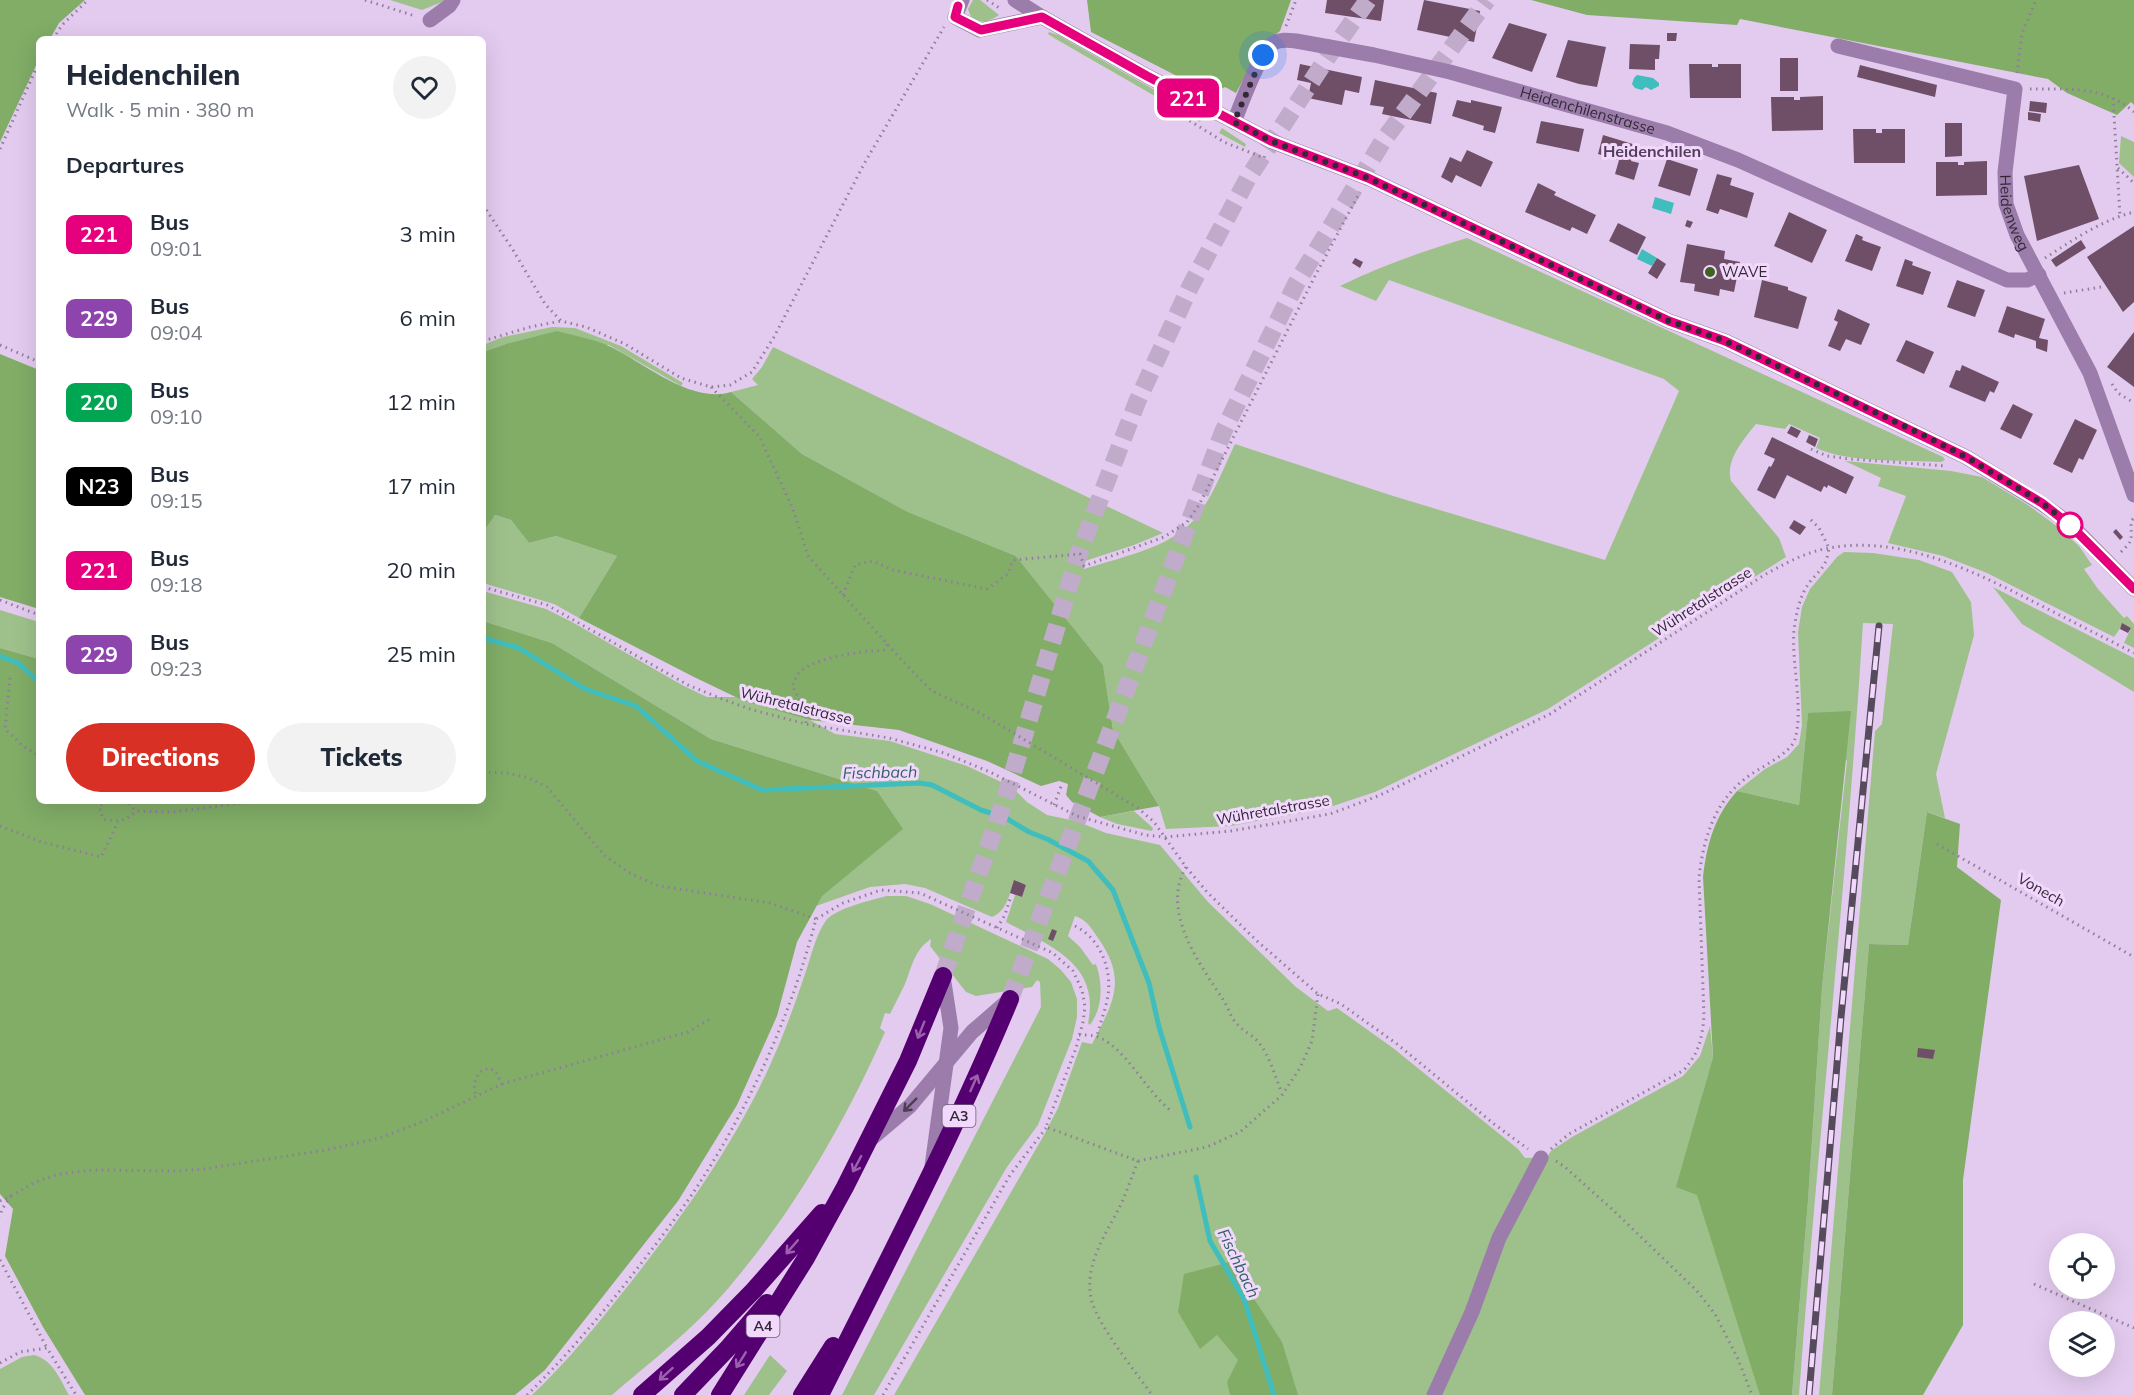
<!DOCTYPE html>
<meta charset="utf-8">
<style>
:root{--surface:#fff;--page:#f2f2f3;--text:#1f2937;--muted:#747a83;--accent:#d93025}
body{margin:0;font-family:Mulish,sans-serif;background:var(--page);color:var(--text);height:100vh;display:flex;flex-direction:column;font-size:22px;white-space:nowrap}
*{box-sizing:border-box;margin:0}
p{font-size:20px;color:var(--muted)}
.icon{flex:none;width:33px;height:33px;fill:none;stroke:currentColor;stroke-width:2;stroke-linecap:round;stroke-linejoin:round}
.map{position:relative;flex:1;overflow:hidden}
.sheet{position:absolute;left:36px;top:36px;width:450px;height:768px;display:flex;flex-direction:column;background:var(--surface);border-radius:9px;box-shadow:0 6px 24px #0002}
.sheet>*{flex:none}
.badge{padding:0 12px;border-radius:9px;font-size:21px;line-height:39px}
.buttons{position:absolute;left:2049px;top:1233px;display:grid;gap:12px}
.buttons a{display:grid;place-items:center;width:66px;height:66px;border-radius:50%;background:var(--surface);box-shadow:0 6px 24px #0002;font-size:30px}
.you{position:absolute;width:30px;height:30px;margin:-15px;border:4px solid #fff;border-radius:50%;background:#1a73e8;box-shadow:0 0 0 9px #1a73e833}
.map>.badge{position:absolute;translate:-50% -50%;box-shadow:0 0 0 3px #fff}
h2{padding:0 30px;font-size:22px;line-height:54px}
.round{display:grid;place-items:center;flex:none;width:63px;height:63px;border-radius:32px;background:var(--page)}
.head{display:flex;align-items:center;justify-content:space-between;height:102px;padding:0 30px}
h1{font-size:28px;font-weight:800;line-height:45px}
.button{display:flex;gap:12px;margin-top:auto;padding:12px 30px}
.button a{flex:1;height:69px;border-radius:36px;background:var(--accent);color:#fff;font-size:24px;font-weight:800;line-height:69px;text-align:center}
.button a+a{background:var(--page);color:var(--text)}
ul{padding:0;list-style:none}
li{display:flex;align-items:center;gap:18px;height:84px;padding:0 30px}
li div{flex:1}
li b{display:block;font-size:22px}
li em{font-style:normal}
li .badge{min-width:66px;font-weight:700;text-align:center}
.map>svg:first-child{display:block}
</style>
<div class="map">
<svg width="2134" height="1395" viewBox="0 0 2134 1395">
<rect width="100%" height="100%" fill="#e3cbef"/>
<path fill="#9ec18b" d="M 390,0 L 447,0 L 422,10 Z
M 973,0 L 980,0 L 999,15 C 988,23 972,26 968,9 Z
M 1049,32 L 1058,35 L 1202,117 L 1200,122 L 1054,38 L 1048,34 Z
M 1222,128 L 1246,144 L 1245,147 L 1219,133 Z
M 2121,136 L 2134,142 L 2134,177 L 2119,163 Z
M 1467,238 L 1943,457 L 1945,460 L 1941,462 C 1905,460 1848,463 1816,448 L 1820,438 L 1789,424 L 1785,429 L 1756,424 C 1744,439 1725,460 1731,481 L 1779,538 L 1786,557 L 1548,709 L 1375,792 L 1327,808 L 1231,826 L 1166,829 L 1159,806 L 1113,730 L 1103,665 L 1016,556 L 908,512 L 802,454 L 731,392 L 758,385 L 752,379 L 762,367 L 773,347 L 1163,533 L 1134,545 L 1082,562 L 1084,569 C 1118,558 1169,548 1193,521 C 1212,500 1223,469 1235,444 L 1390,495 L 1605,560 L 1679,391 L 1664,379 L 1389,280 L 1376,301 L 1340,286 C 1381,266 1423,251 1467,238 Z
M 552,327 L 575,328 L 621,346 L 683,383 L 681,386 L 609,345 L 506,344 L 483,352 L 483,345 L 503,337 Z
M 1845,461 L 1951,471 L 1982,477 L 2028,505 L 2058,527 L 2079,546 L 2092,565 L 2084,569 L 2098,589 L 2124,618 L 2127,616 L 2134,624 L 2134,648 L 2124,643 L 2131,628 L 2123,624 L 2114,637 L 1987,573 L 1943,556 L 1888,543 L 1906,496 L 1878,486 L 1881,478 Z
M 494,515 L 511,520 L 529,543 L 556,536 L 617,556 L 579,618 L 554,604 L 483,583 L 483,532 Z
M 1844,552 L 1873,553 L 1919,560 L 1952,572 L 1971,602 L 1974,635 L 1936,774 L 1945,818 L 1927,812 L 1908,945 L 1869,944 L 1832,1395 L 1819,1395 L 1875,731 L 1882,724 L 1893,624 L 1863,623 C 1847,881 1818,1137 1799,1395 L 1792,1395 L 1808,1201 L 1822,988 L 1847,761 L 1808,713 L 1799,805 L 1737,791 L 1765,769 L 1787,757 L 1799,744 L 1802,725 L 1798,632 L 1802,607 L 1810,589 L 1837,557 Z
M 1993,587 L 2134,658 L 2134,692 L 2022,624 Z
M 483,591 L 546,609 L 572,622 L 682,685 L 707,697 L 735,697 L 810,720 L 835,734 L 890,741 L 967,766 L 1012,787 L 1027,802 L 1047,815 L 1076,821 L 1106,833 L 1160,845 L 1208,902 L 1296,987 L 1328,1011 L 1337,1008 L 1393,1048 L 1518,1149 L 1525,1158 L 1547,1157 L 1551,1151 L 1572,1137 L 1683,1076 L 1700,1056 L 1710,1026 L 1713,1057 L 1702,1096 L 1781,1395 L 894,1395 L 1044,1135 L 1058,1108 L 1082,1042 L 1092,1044 C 1113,1003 1128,980 1098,938 C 1091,928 1087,920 1075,916 L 1068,936 L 1080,947 L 1093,965 L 1096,964 C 1103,984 1103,1007 1090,1025 L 1088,1023 C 1101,964 1049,945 1006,922 L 1015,895 L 1022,897 L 1026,885 L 1014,881 C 1010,893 1007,911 992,917 L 925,888 L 905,884 L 870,887 L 816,906 L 877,791 L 711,739 L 552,643 L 483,621 Z
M 0,610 L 39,622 L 39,659 L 0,648 Z
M 1134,811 L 1153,828 L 1152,831 L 1117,824 L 1100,817 Z
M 887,896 L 906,896 L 930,904 L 1048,959 L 1060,969 L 1071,982 L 1077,999 L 1077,1017 L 1072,1039 L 1038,1125 L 1007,1167 L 874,1395 L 842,1395 L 1041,1007 L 1040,982 L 1037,980 L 1032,987 L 976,996 L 966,992 L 930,946 L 931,939 C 914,950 912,967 905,984 C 900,994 895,1004 890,1014 L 885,1013 L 880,1028 L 885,1032 C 846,1120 797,1206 735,1280 C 700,1324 654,1359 612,1395 L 532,1395 C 569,1360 600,1321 631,1282 C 685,1213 735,1143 771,1063 C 784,1034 795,1004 805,974 C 811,957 815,937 825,922 C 833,909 871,900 887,896 Z
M 34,1355 C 53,1360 60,1379 69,1395 L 0,1395 L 0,1369 L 22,1357 Z
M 770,1355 L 787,1371 L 769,1395 L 744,1395 Z"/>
<path fill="#81ad67" d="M 0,0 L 85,0 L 59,23 L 50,39 L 39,39 L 39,59 L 0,142 Z
M 1087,0 L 1291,0 L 1280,31 L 1261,46 L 1236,93 L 1225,87 L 1212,94 L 1091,32 Z
M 1531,0 L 2134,0 L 2134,105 L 2131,102 L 2117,115 L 2067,93 L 2048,79 L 1740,19 L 1737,25 L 1587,15 Z
M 557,331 C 575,336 595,339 611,347 C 646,364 691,404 731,392 L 802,454 L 908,512 L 1016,556 L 1103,665 L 1113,730 L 1159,806 L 1100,817 L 1072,802 L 1066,795 L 1068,784 L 1059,781 L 1041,786 L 987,761 L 899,730 L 810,720 L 744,701 L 694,677 L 579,618 L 617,556 L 556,536 L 529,543 L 511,520 L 495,515 L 483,532 L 483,352 L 506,344 Z
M 0,354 L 39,370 L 39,609 L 0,597 Z
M 483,621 L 552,643 L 711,739 L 877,791 L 903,829 L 822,896 L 797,942 L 777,1016 L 737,1105 L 678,1201 L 545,1370 L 515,1395 L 85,1395 L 43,1327 L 5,1256 L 13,1209 L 0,1194 L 0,648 L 39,659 L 39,801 L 483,801 Z
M 1851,711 L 1822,988 L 1808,1201 L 1792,1395 L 1760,1395 L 1697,1195 L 1676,1187 L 1713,1057 L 1703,877 C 1707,844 1714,817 1737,791 L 1799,805 L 1808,713 Z
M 1927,812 L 1960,824 L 1957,867 L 2001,900 L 1963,1180 L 1963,1325 L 1923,1395 L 1832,1395 L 1869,944 L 1908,945 Z
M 1230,1262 L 1282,1342 L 1298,1395 L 1230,1395 L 1227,1382 L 1238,1360 L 1217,1335 L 1200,1349 L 1178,1312 L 1184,1274 Z"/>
<path fill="#40bdbd" d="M 1637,75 L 1653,78 L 1659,83 L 1659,86 L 1651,90 L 1646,87 L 1642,90 L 1635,88 L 1632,84 L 1634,78 Z
M 1655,197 L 1674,203 L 1671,214 L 1652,208 Z
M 1642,249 L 1657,258 L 1652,266 L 1637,259 Z"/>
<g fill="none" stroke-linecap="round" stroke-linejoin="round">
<path stroke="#40bdbd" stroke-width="5" d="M 483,638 L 519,648 L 585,689 L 636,706 L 697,761 L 762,790 L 920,783 L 932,785 L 981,810 L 1006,818 L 1029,832 L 1047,839 L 1088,861 L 1113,890 L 1149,983 L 1159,1027 L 1190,1127
M 0,656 L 18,663 L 39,682
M 1196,1177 L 1210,1241 L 1244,1299 L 1274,1395"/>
</g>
<path fill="#6e4f67" d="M 1327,0 L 1384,0 L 1381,21 L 1325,13 Z
M 1424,0 L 1480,11 L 1474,42 L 1417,30 Z
M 1509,23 L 1547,34 L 1532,72 L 1492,58 Z
M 1667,33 L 1677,33 L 1676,41 L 1667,41 Z
M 1568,40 L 1606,47 L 1597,87 L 1579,84 L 1556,77 Z
M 1630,44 L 1660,45 L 1659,59 L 1655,59 L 1655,70 L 1629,69 Z
M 1780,58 L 1798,58 L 1798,91 L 1780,91 Z
M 1300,64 L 1362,77 L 1359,93 L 1345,90 L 1342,105 L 1308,98 L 1311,83 L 1297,80 Z
M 1689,64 L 1712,64 L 1712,67 L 1718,67 L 1718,64 L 1741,64 L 1741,98 L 1690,98 Z
M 1860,65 L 1937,85 L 1935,97 L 1857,77 Z
M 1375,80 L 1437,93 L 1431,124 L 1382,114 L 1384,107 L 1370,105 Z
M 1823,96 L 1823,130 L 1772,131 L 1771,97 L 1794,97 L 1794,100 L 1800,100 L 1800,97 Z
M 1457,100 L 1471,103 L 1471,100 L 1502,107 L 1495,133 L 1483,130 L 1484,126 L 1452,116 Z
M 2030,101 L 2047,103 L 2046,113 L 2029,111 Z
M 2028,112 L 2041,114 L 2040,122 L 2028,120 Z
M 1541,121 L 1584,129 L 1579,152 L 1536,143 Z
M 1945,123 L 1962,123 L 1962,156 L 1945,157 Z
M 1853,129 L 1876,129 L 1876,133 L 1882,133 L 1882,129 L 1905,129 L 1905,163 L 1854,163 Z
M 1603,135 L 1636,145 L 1631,161 L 1639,163 L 1634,180 L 1615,174 L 1619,160 L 1598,154 Z
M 1467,150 L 1493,162 L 1481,187 L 1456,175 L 1452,183 L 1441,177 L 1450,157 L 1461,162 Z
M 1667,159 L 1698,169 L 1690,196 L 1658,186 Z
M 1987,161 L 1987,195 L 1936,196 L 1936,162 L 1958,162 L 1958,165 L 1964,165 L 1964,162 Z
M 2079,165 L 2099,219 L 2037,241 L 2024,176 Z
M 1717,174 L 1732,178 L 1730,185 L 1754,193 L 1747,218 L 1720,209 L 1718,214 L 1706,210 Z
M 1538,183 L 1556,192 L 1554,195 L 1596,215 L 1587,234 L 1572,227 L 1570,231 L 1525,212 Z
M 1789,212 L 1827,230 L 1812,263 L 1774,246 Z
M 1687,220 L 1693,222 L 1690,228 L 1685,226 Z
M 1618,223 L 1646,237 L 1637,255 L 1609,241 Z
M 2134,226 L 2134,302 L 2123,312 L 2087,257 Z
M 1856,234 L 1863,237 L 1862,240 L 1881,247 L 1872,271 L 1845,261 Z
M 2081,240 L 2086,248 L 2056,267 L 2051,260 Z
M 1687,244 L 1725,251 L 1724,259 L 1740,262 L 1734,292 L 1720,289 L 1719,296 L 1694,291 L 1695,284 L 1680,282 Z
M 1355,258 L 1363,262 L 1360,268 L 1352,263 Z
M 1657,258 L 1666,264 L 1657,279 L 1648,273 Z
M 1905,259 L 1913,262 L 1912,265 L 1931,272 L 1923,295 L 1896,286 Z
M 1762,280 L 1788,287 L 1788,290 L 1807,297 L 1798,329 L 1754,317 Z
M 1957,280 L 1985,290 L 1975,317 L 1947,307 Z
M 2007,306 L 2045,319 L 2039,338 L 2048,340 L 2047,352 L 2036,348 L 2036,341 L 2015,334 L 2014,338 L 1998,332 Z
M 1838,309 L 1870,324 L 1861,345 L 1846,339 L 1840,351 L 1828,346 L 1838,322 L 1834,320 Z
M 2134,332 L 2134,387 L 2107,367 Z
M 1906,340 L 1934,352 L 1924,374 L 1896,361 Z
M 1962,365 L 1999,382 L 1994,393 L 1990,391 L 1985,402 L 1949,387 L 1956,370 L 1960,371 Z
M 2013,404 L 2033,414 L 2021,439 L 2000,429 Z
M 2075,419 L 2097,430 L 2083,460 L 2079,458 L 2072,473 L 2053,464 Z
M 1791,426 L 1801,431 L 1797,438 L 1787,433 Z
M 1809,435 L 1818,439 L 1815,447 L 1806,442 Z
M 1772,437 L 1854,477 L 1846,494 L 1828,485 L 1827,488 L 1824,486 L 1821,492 L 1787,475 L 1775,499 L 1757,490 L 1769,466 L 1771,467 L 1775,459 L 1764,454 Z
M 1794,520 L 1806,527 L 1800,535 L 1789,528 Z
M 2116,529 L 2123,537 L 2120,540 L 2113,532 Z
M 2122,623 L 2131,628 L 2128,633 L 2120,629 Z
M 1014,880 L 1026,885 L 1022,897 L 1010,893 Z
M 1052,929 L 1057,931 L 1053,941 L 1048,939 Z
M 1918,1048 L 1935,1050 L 1933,1059 L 1917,1057 Z"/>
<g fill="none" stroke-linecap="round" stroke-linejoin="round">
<path stroke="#c0abca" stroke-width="18" stroke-dasharray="18 9" stroke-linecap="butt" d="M 943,976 L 1005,799 L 1078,556 L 1137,402 L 1190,287 L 1248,178 L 1329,55 L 1368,0
M 1010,999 L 1223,432 L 1296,284 L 1383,141 L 1487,0"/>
<path stroke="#8f7e98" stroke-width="3" stroke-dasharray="1.5 4.5" stroke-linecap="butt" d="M 365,0 L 415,16
M 987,0 L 1001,9
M 1286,26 L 1296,0
M 53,39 L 62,25 L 88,0
M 2017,73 L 2022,33 L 2036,0
M 2030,89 C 2067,89 2105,86 2134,112
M 2113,98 L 2120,216
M 1164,105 L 1224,142 L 1264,158 L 1265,155
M 0,149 L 39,62
M 2118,168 L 2134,183
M 483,205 L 513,250 L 545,304 L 561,321 L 586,327 L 625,344 L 681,378 L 711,387 L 730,385 L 752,372 L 774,337 L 864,164 L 944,27
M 2045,258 C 2073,240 2102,220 2134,212
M 2064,293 L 2101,287
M 483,341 L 530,327 L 561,321
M 0,345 L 39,362
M 2112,384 L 2118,393 L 2134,403
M 711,387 L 759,436 L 793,509 L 808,556 L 908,667 L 932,691 L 980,713 L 1138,808 L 1154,822 L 1186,867 L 1207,892 L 1257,941 L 1318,994 L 1341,1004 L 1397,1044 L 1494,1124 L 1528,1149
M 1811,449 L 1827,456 L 1850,459 L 1947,466
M 2121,552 C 2134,540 2131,539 2131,521 L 2134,518
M 483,587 L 547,605 L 688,685 L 722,699 L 753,710 L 806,724 L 889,738 L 944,753 L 990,772 L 1077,816 L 1145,835 L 1165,837 L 1231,831 L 1330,814 L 1378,796 L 1550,714 L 1766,574 C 1786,563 1806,552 1829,548 C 1902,535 1973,571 2036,603 C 2069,620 2101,636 2134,653
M 843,595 L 855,565 L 873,561 L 893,570 L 987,589 L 1008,574 L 1013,560 L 1080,554 L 1084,566 L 1164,537 L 1187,522 L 1199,505 L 1315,276 L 1360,192
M 0,600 L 39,615
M 10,678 L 5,729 L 23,746 L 39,756
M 806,723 L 805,709 L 792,686 C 795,681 797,673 802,670 C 822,656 859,652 884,650 L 887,644
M 483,772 L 507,773 L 529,778 L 547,787 L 604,855 L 631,874 L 659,886 L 770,903 L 816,919
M 107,801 L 99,807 L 103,819 C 117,822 126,822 136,811
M 117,801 L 129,804 L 136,811 L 172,812 L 258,801
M 1054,805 L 1062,784
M 0,826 L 42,842 L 101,857 L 118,822
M 1937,844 L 2134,957
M 1186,867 C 1160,912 1200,964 1224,1001 C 1229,1009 1231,1019 1238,1025 C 1244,1032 1253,1035 1259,1043 C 1270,1056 1275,1077 1282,1093
M 1075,926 C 1100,938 1112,969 1108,995 C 1106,1009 1100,1023 1097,1036
M 997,928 L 1005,915 L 1011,896
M 1079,1035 C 1085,1035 1093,1035 1098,1037 C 1126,1048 1146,1091 1170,1110
M 502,1084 L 688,1032 L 710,1019
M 1551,1149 L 1569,1134 L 1684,1070 C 1699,1052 1702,1040 1704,1016 L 1699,878 C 1703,840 1714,802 1746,778 C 1758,768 1791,754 1795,739 C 1804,709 1791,662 1794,630 C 1796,615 1799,599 1807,586 C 1811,579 1819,573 1824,565 C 1827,560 1828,553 1829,548 L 1819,528 L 1808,517
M 1138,1161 C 1133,1174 1128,1187 1123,1200 C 1108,1232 1082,1264 1092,1302 C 1100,1328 1135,1371 1152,1395
M 1556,1161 L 1565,1167 L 1613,1210 L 1697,1291 L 1715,1314 L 1738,1359 L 1752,1395
M 11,1196 L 35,1182 L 59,1174 L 94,1170 L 176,1171 L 204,1169 L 326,1150 L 380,1138 L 424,1121 L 502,1084 L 496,1072 L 489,1068 L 479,1072 L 474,1084 L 476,1096
M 0,1201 L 11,1196 L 2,1209 L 0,1217
M 0,1260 L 47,1348
M 2034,1284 L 2134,1328
M 0,1363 L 20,1352 L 47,1348 L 76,1395
M 527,1395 C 563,1360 595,1322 626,1283 C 654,1247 682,1211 706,1173 C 755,1095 793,1008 816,919 L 843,903 L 881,890 L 920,893 L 1053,953 L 1073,971 L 1082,990 L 1085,1007 L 1083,1022 L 1076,1048 L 1046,1127 L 1138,1161 L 1207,1147 L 1240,1132 L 1282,1095 L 1300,1068 L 1312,1041 L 1318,994
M 883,1395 L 1010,1175 L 1046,1128"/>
<g stroke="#9b7caa" stroke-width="15">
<path d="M 962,0 L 955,17 L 980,30 L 1042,17"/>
<path d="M 1015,0 L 1042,17 L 1147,76 L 1271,141 L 1368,178 L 1669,321 L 1725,341 L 1966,457 L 2041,503 L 2070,524 L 2134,589"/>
<path d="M 430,20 L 449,6 L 453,0"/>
<path id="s1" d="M 1838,46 L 2015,89 L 2005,172 L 2006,204 L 2017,235 L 2090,373 L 2134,495"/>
<path id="s2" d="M 1234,122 C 1240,107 1260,52 1272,44 C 1279,39 1288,40 1296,41 L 1374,55 L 1450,72 L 1667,133 L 1738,160 L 2007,280 L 2027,280 L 2039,275"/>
<path d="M 871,1139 L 910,1106 L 972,1032 L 1010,999"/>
<path d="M 932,1166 L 951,1028 L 943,976"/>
<path d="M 1434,1395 L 1472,1312 L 1499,1238 L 1541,1158"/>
</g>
<path stroke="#550070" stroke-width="18" d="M 642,1395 L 708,1337 L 754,1290 L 822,1213
M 683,1395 L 729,1347 L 767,1303
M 720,1395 L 806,1258 L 845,1187 L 908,1061 L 943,976
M 802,1395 L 833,1346
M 820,1395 C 886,1264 954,1134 1010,999"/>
<g stroke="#564a5d" stroke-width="7">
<path id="rail" d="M 1809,1395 L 1841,1017 L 1879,626"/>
</g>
<use href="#rail" stroke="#f1d8fc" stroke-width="4.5" stroke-dasharray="14" stroke-linecap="butt"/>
</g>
<defs><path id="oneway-shaft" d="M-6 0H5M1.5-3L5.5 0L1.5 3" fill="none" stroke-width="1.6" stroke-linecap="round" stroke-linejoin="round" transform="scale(1.5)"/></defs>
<g stroke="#9b61af">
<use href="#oneway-shaft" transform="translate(921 1030) rotate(112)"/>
<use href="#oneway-shaft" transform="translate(974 1083) rotate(-66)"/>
<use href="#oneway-shaft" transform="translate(857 1164) rotate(118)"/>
<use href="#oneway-shaft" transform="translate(792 1247) rotate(131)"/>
<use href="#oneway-shaft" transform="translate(741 1360) rotate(122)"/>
<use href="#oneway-shaft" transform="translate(666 1374) rotate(138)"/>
</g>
<use stroke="#4c3e54" href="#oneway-shaft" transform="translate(910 1105) rotate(135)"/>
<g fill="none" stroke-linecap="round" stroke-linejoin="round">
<g stroke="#fff" stroke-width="14">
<path id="line" d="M 958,6 L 955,17 L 981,30 L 1042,17 L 1147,76 L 1271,141 L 1368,178 L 1669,321 L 1725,341 L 1966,457 L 2042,503 L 2070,525 L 2134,589"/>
</g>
<use href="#line" stroke="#e6007e" stroke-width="9"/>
<path stroke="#322937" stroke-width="6" stroke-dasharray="0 10.8" d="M 1263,55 L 1234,122 L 1271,141 L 1368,178 L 1669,321 L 1725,341 L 1923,435 L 1966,457 L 2013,485 L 2042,503 L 2070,525"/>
</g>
<circle fill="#3c641f" stroke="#f1d8fc" stroke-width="2" cx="1710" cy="272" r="6"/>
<circle fill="#fff" stroke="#e6007e" stroke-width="3" cx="2070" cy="525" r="12"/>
<g text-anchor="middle" stroke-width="6" stroke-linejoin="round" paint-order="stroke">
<g fill="#f1d8fc" stroke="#6b5e72" stroke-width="1.5">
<rect x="942.5" y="1105" width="33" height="22" rx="4.5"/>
<rect x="746.5" y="1315" width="33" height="22" rx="4.5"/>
</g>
<g font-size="14" font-weight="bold" fill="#322937">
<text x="959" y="1121">A3</text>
<text x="763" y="1331">A4</text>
</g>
<g font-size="15" fill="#322937" stroke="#f1d8fc">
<text dy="5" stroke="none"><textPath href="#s2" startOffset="412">Heidenchilenstrasse</textPath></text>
<text dy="5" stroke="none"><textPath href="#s1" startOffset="308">Heidenweg</textPath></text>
<text transform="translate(1702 602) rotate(-33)" y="5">Wühretalstrasse</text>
<text transform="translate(796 706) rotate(14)" y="5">Wühretalstrasse</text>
<text transform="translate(1273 810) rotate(-10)" y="5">Wühretalstrasse</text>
<text transform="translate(2041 890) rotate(30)" y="5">Vonech</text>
</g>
<g font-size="15" fill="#322937" stroke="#f1d8fc" text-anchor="start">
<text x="1722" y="277">WAVE</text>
</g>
<g font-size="16" font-weight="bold" fill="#523e5b" stroke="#f1d8fc">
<text x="1652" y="157">Heidenchilen</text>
</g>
<g font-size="16" font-style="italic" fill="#2e6161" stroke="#f1d8fc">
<text transform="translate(880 772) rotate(-1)" y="6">Fischbach</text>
<text transform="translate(1239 1263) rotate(64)" y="6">Fischbach</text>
</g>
</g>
</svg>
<div class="buttons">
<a><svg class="icon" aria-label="locate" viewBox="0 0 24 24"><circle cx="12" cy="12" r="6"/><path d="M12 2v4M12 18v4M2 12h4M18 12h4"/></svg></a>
<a><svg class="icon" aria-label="layers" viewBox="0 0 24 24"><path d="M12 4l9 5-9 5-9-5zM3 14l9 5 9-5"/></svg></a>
</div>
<div class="you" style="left:1263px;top:55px"></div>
<b class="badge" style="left:1188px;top:98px;background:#e6007e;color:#fff">221</b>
<section class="sheet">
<div class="head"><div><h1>Heidenchilen</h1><p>Walk · 5 min · 380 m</p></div><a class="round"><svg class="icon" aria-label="heart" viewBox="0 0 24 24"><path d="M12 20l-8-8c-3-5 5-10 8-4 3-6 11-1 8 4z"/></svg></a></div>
<h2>Departures</h2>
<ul>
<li><span class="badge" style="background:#e6007e;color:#fff">221</span><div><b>Bus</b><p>09:01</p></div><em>3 min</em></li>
<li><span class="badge" style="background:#8e44ad;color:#fff">229</span><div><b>Bus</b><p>09:04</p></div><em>6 min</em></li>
<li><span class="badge" style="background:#00a651;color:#fff">220</span><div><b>Bus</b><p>09:10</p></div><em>12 min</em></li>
<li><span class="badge" style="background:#000;color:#fff">N23</span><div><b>Bus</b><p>09:15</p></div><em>17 min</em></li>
<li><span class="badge" style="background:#e6007e;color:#fff">221</span><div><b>Bus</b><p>09:18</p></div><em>20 min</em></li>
<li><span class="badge" style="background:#8e44ad;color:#fff">229</span><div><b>Bus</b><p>09:23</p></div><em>25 min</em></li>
</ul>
<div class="button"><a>Directions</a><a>Tickets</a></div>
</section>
</div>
